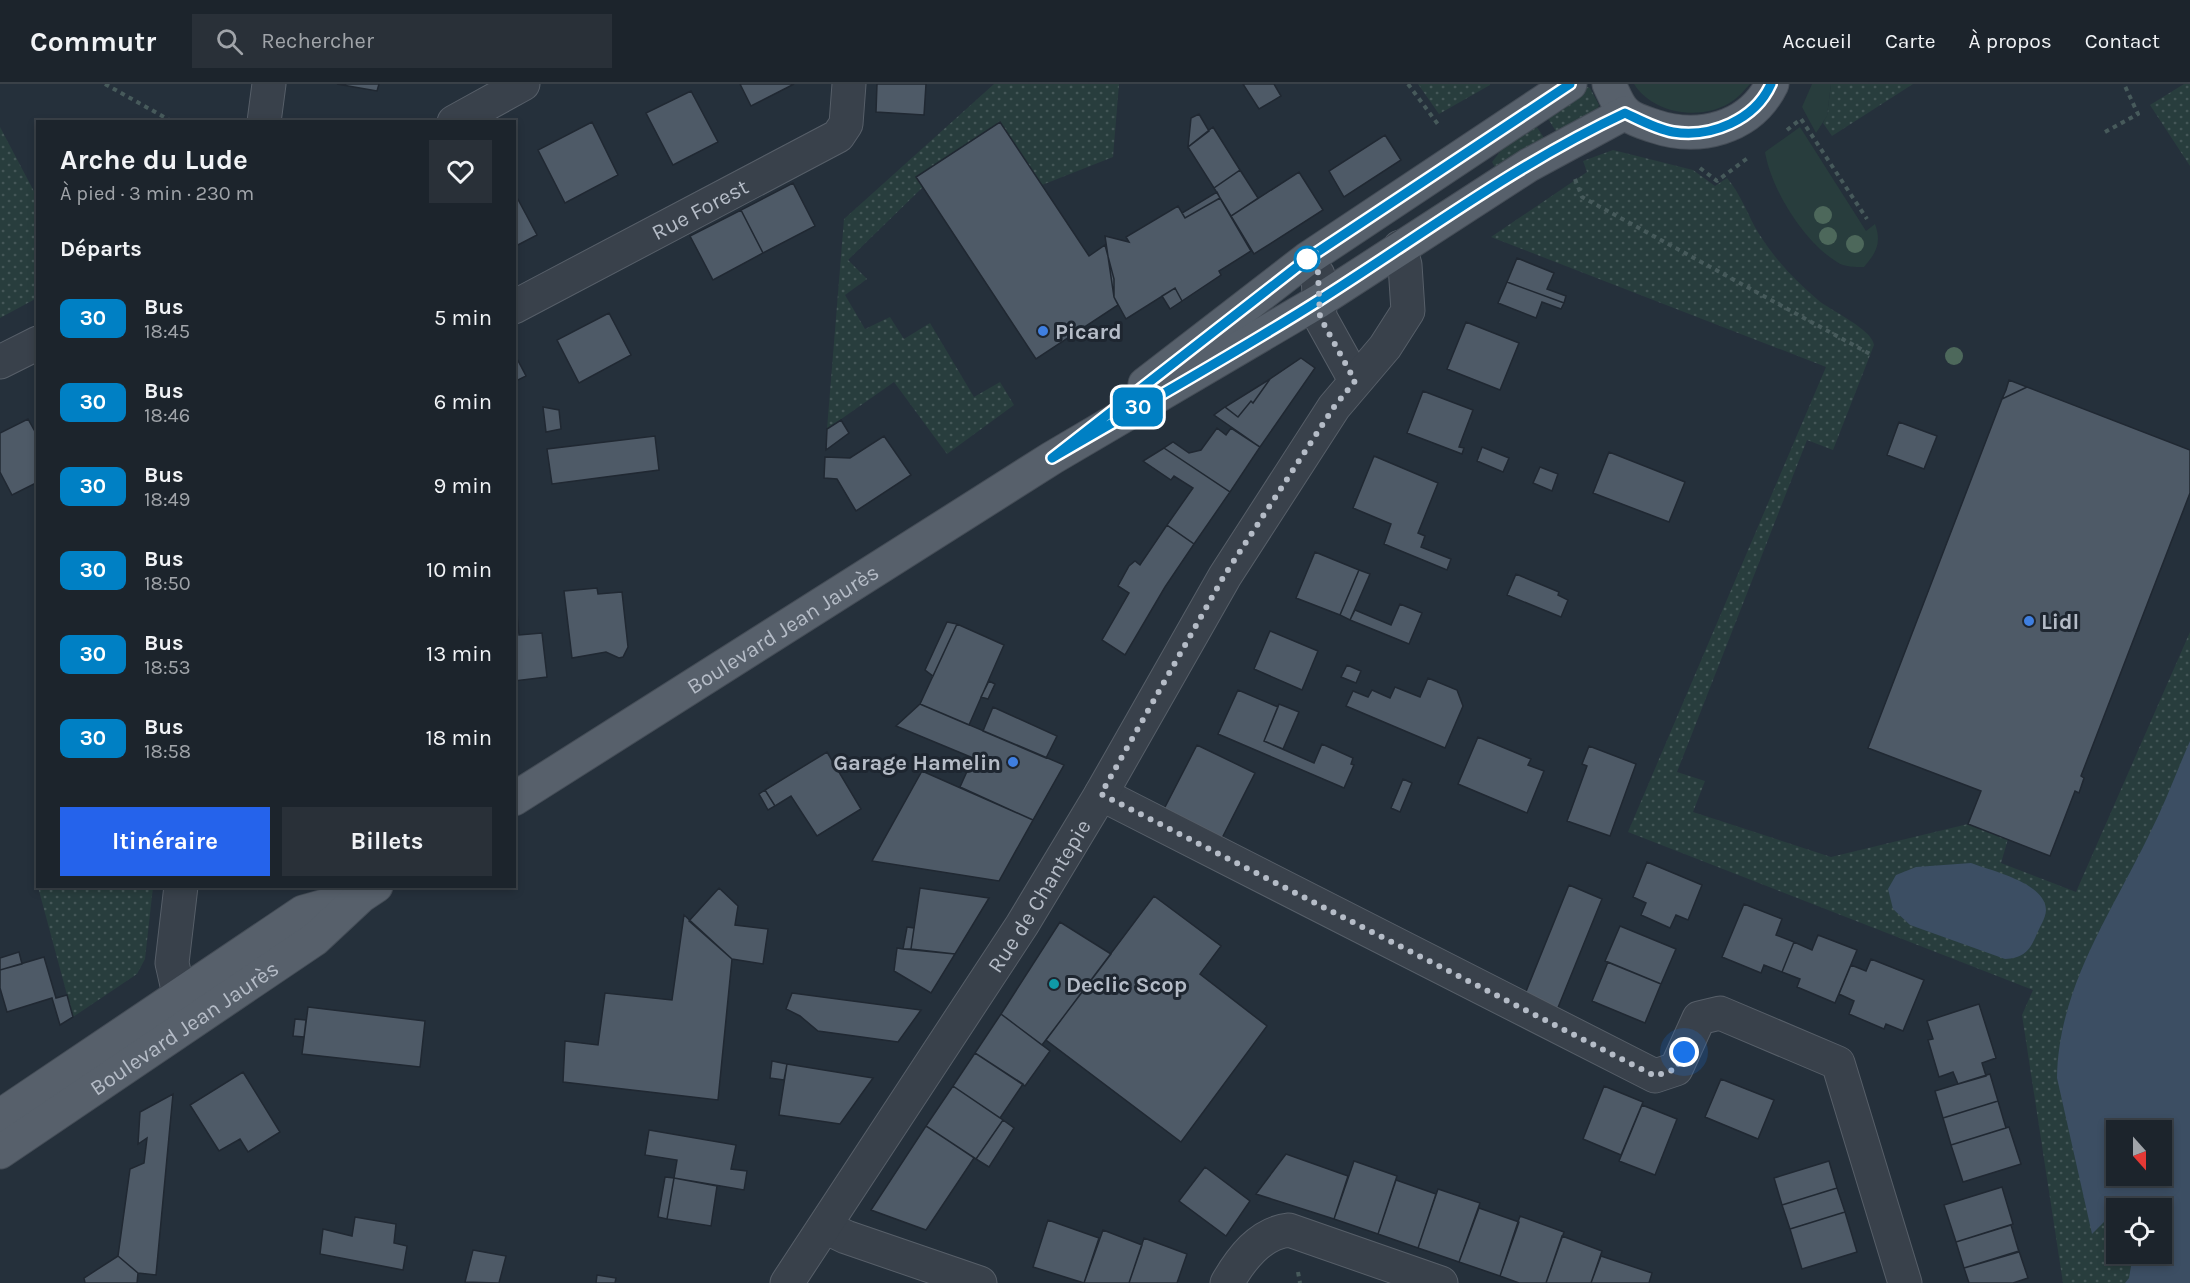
<!DOCTYPE html>
<html lang="fr">
<meta charset="utf-8">
<style>
:root{--surface:#1c242c;--page:#293038;--text:#f1f3f6;--muted:#a0a4a9;--line:#3a4148;--accent:#2563eb}
body{margin:0;font-family:Karla,sans-serif;background:var(--page);color:var(--text);height:100vh;display:flex;flex-direction:column;font-size:22px;white-space:nowrap}
*{box-sizing:border-box;margin:0}
p{font-size:20px;color:var(--muted)}
.icon{flex:none;width:33px;height:33px;fill:none;stroke:currentColor;stroke-width:2;stroke-linecap:round;stroke-linejoin:round}
.map{position:relative;flex:1;overflow:hidden}
.panel{position:absolute;left:36px;top:36px;width:480px;height:768px;display:flex;flex-direction:column;background:var(--surface);border-radius:0px;box-shadow:0 3px 9px #0003,0 0 0 2px var(--line)}
.panel>*{flex:none}
.badge{padding:0 12px;border-radius:9px;font-size:21px;line-height:39px}
.needle{width:39px;rotate:159deg}
.controls{position:absolute;left:2106px;top:1036px;display:grid;gap:12px}
.controls a{display:grid;place-items:center;width:66px;height:66px;border-radius:0px;background:var(--surface);box-shadow:0 3px 9px #0003,0 0 0 2px var(--line);font-size:30px}
.you{position:absolute;width:30px;height:30px;margin:-15px;border:4px solid #fff;border-radius:50%;background:#1a73e8;box-shadow:0 0 0 9px #1a73e833}
.map>.badge{position:absolute;translate:-50% -50%;box-shadow:0 0 0 3px #fff}
h2{padding:0 24px;font-size:22px;line-height:54px}
.round{display:grid;place-items:center;flex:none;width:63px;height:63px;border-radius:0px;background:var(--page)}
.summary{display:flex;align-items:center;justify-content:space-between;height:102px;padding:0 24px}
h1{font-size:28px;font-weight:700;line-height:45px}
.action{display:flex;gap:12px;margin-top:auto;padding:12px 24px}
.action a{flex:1;height:69px;border-radius:0px;background:var(--accent);color:#fff;font-size:24px;font-weight:700;line-height:69px;text-align:center}
.action a+a{background:var(--page);color:var(--text)}
ul{padding:0;list-style:none}
li{display:flex;align-items:center;gap:18px;height:84px;padding:0 24px}
li div{flex:1}
li b{display:block;font-size:22px}
li em{font-style:normal}
li .badge{min-width:66px;font-weight:700;text-align:center}
header{display:flex;align-items:center;gap:36px;box-sizing:border-box;height:84px;padding:0 30px;background:var(--surface);border-bottom:2px solid var(--line)}
header strong{font-size:28px}
nav{display:flex;gap:33px;margin-inline-start:auto;font-size:21px}
.search{width:420px;height:54px;background:var(--page);display:flex;align-items:center;gap:15px;box-sizing:border-box;padding:0 21px;border-radius:0px;color:var(--muted);font-size:22px}
.map>svg:first-child{display:block}
</style>
<header>
<strong>Commutr</strong>
<div class="search"><svg class="icon" aria-label="search" viewBox="0 0 24 24"><circle cx="10" cy="10" r="6"/><path d="M15 15l6 6"/></svg>Rechercher</div>
<nav><a>Accueil</a><a>Carte</a><a>À propos</a><a>Contact</a></nav>
</header>
<div class="map">
<svg width="2190" height="1199" viewBox="0 0 2190 1199">
<defs>
<pattern id="grass-dots" width="8" height="8" patternUnits="userSpaceOnUse" patternTransform="scale(1.5)"><rect width="8" height="8" fill="#283d3d"/><path d="M2 2h.1M6 6h.1" fill="none" stroke="#455758" stroke-width="1.8" stroke-linecap="round"/></pattern>
</defs>
<rect width="100%" height="100%" fill="#25303b"/>
<path fill="url(#grass-dots)" fill-rule="evenodd" d="M 994,0 L 1119,0 L 1113,73 L 1042,101 L 1000,38 L 917,93 L 923,103 L 848,176 L 867,195 L 845,211 L 865,245 L 890,233 L 904,255 L 930,239 L 974,313 L 1000,298 L 1014,321 L 947,370 L 894,298 L 827,345 L 844,135 Z
M 1418,0 L 1490,0 L 1490,1 L 1439,30 Z
M 1831,0 L 1913,0 L 1832,52 L 1823,39 L 1827,31 Z
M 2184,0 L 2190,0 L 2190,82 L 2150,21 Z
M 1585,2 L 1590,4 L 1599,21 L 1597,26 L 1557,49 L 1545,30 Z
M 1533,37 L 1546,57 L 1498,88 L 1492,78 L 1513,51 Z
M 0,43 L 37,113 L 37,214 L 0,234 Z
M 1613,66 L 1693,86 L 1715,102 L 1727,94 C 1742,112 1748,132 1759,150 C 1775,175 1795,197 1818,216 C 1831,227 1872,245 1874,261 L 1833,366 L 1807,356 L 1677,688 L 1705,697 L 1693,728 L 1831,773 L 1968,740 L 2008,755 L 2001,779 L 2076,808 L 2190,548 L 2190,1199 L 2063,1199 L 2022,931 L 2033,906 L 1628,748 L 1826,283 L 1491,153 L 1587,88 L 1583,77 ZM 2116,1047 L 2162,1047 L 2162,1092 L 2116,1092 ZM 2116,1125 L 2162,1125 L 2162,1170 L 2116,1170 Z
M 38,803 L 153,803 L 145,875 L 137,890 L 73,933 Z"/>
<path fill="#283d3d" d="M 1634,0 L 1750,0 C 1745,5 1740,12 1734,16 C 1704,38 1654,31 1634,0 Z
M 1812,0 L 1831,0 L 1827,32 L 1816,49 L 1802,23 Z
M 1800,43 L 1866,147 L 1875,140 C 1882,159 1876,169 1864,183 C 1855,183 1844,183 1837,178 C 1804,158 1771,105 1765,68 Z"/>
<path fill="#3c4e63" fill-rule="evenodd" d="M 2190,657 L 2190,1199 L 2125,1199 L 2129,1194 L 2133,1170 L 2162,1170 L 2162,1125 L 2132,1125 L 2127,1120 L 2116,1126 L 2092,1150 L 2057,994 C 2058,905 2110,831 2148,753 C 2164,722 2176,689 2190,657 ZM 2116,1047 L 2162,1047 L 2162,1092 L 2116,1092 Z
M 1971,779 C 1992,787 2046,799 2046,826 C 2046,834 2039,844 2036,852 C 2029,868 2023,874 2005,875 L 1910,841 L 1893,825 L 1888,805 L 1896,791 L 1916,783 Z"/>
<path fill="#4e5a67" stroke="#202832" stroke-width="1.5" d="M 337,0 L 379,0 L 377,7 Z
M 740,0 L 794,0 L 751,22 Z
M 877,0 L 926,0 L 924,31 L 876,28 Z
M 1243,0 L 1274,0 L 1281,12 L 1259,25 Z
M 691,7 L 718,58 L 673,81 L 646,29 Z
M 1199,30 L 1209,47 L 1188,63 L 1191,34 Z
M 592,38 L 618,91 L 565,119 L 538,66 Z
M 1000,38 L 1089,172 L 1105,161 L 1114,195 L 1114,213 L 1118,221 L 1036,275 L 916,93 Z
M 1213,43 L 1240,86 L 1214,104 L 1188,63 Z
M 1385,51 L 1401,76 L 1344,113 L 1329,87 Z
M 1240,86 L 1258,114 L 1231,132 L 1214,104 Z
M 1299,88 L 1323,126 L 1254,170 L 1231,132 Z
M 793,99 L 815,142 L 763,169 L 741,126 Z
M 514,108 L 537,151 L 514,163 Z
M 1217,108 L 1220,114 L 1185,134 L 1182,129 Z
M 1220,114 L 1251,167 L 1219,187 L 1221,191 L 1182,217 L 1175,204 L 1126,235 L 1114,213 L 1105,152 L 1129,158 L 1126,153 L 1178,122 L 1185,134 Z
M 741,126 L 763,169 L 713,196 L 690,152 Z
M 1517,174 L 1554,189 L 1547,205 L 1566,212 L 1564,219 L 1507,198 Z
M 1507,198 L 1564,219 L 1561,225 L 1542,218 L 1536,234 L 1498,219 Z
M 1175,204 L 1182,217 L 1170,225 L 1162,212 Z
M 609,229 L 631,271 L 579,299 L 557,256 Z
M 1466,238 L 1519,259 L 1500,306 L 1447,285 Z
M 514,269 L 526,292 L 514,298 Z
M 1301,274 L 1315,284 L 1260,363 L 1214,331 L 1225,323 L 1238,333 L 1251,317 L 1253,319 L 1270,295 Z
M 1270,295 L 1253,319 L 1251,317 L 1238,333 L 1225,323 Z
M 2009,296 L 2027,303 L 2002,315 L 2006,306 Z
M 2027,303 L 2190,366 L 2190,409 L 2081,692 L 2084,694 L 2079,709 L 2075,707 L 2050,772 L 1968,740 L 1981,707 L 1868,664 L 2002,315 Z
M 1423,307 L 1473,326 L 1459,363 L 1464,364 L 1462,370 L 1407,349 Z
M 543,323 L 559,326 L 561,345 L 546,348 Z
M 28,335 L 38,353 L 38,398 L 12,411 L 0,388 L 0,349 Z
M 841,336 L 849,349 L 826,366 L 827,345 Z
M 1899,338 L 1937,352 L 1924,385 L 1887,371 Z
M 1217,344 L 1226,351 L 1231,344 L 1260,363 L 1230,408 L 1164,364 L 1173,358 L 1189,369 L 1201,366 Z
M 655,352 L 659,386 L 552,400 L 547,365 Z
M 884,352 L 911,391 L 856,427 L 837,395 L 824,394 L 825,373 L 850,374 Z
M 1482,363 L 1509,374 L 1503,388 L 1477,377 Z
M 1164,364 L 1230,408 L 1194,460 L 1167,441 L 1193,404 L 1174,392 L 1171,396 L 1143,377 Z
M 1609,368 L 1685,398 L 1669,438 L 1593,409 Z
M 1374,372 L 1438,399 L 1418,449 L 1425,452 L 1421,463 L 1451,475 L 1447,486 L 1384,460 L 1391,440 L 1353,424 Z
M 1540,383 L 1558,390 L 1552,407 L 1533,399 Z
M 1167,441 L 1194,460 L 1165,503 L 1125,571 L 1102,556 L 1129,509 L 1118,502 L 1129,482 L 1135,477 L 1140,481 Z
M 1315,468 L 1359,486 L 1340,531 L 1296,514 Z
M 1359,486 L 1370,490 L 1350,536 L 1340,531 Z
M 1516,490 L 1559,508 L 1558,511 L 1568,516 L 1561,533 L 1507,511 Z
M 597,504 L 598,510 L 622,508 L 628,563 L 623,573 L 619,574 L 606,568 L 572,574 L 564,507 Z
M 1400,520 L 1422,529 L 1409,560 L 1350,536 L 1355,526 L 1391,541 Z
M 514,529 L 517,529 L 519,551 L 542,549 L 547,593 L 514,597 Z
M 947,538 L 957,540 L 933,592 L 925,586 Z
M 957,540 L 1004,561 L 969,641 L 920,620 Z
M 1270,547 L 1318,567 L 1302,606 L 1254,585 Z
M 1347,581 L 1361,587 L 1356,599 L 1341,593 Z
M 1428,594 L 1457,606 L 1463,622 L 1445,664 L 1346,622 L 1353,607 L 1368,613 L 1372,606 L 1390,614 L 1395,603 L 1420,613 Z
M 989,597 L 995,600 L 988,615 L 981,613 Z
M 1238,606 L 1278,623 L 1264,657 L 1314,679 L 1322,660 L 1353,674 L 1351,680 L 1354,681 L 1344,704 L 1218,650 Z
M 920,620 L 1064,681 L 1033,736 L 960,703 L 973,674 L 896,642 Z
M 1279,620 L 1299,628 L 1283,665 L 1264,657 Z
M 993,623 L 1057,652 L 1046,674 L 983,647 Z
M 1478,653 L 1531,675 L 1528,681 L 1544,687 L 1527,729 L 1458,700 Z
M 1197,661 L 1255,689 L 1221,756 L 1163,727 Z
M 1589,662 L 1636,680 L 1610,752 L 1567,737 L 1587,682 L 1582,680 Z
M 827,668 L 861,725 L 817,752 L 791,712 L 775,722 L 765,706 Z
M 922,687 L 1033,736 L 999,797 L 872,777 Z
M 1403,695 L 1412,699 L 1400,728 L 1391,724 Z
M 765,706 L 775,722 L 768,726 L 759,710 Z
M 1647,778 L 1702,801 L 1688,836 L 1676,831 L 1670,844 L 1641,831 L 1646,819 L 1633,813 Z
M 1569,801 L 1602,815 L 1557,926 L 1525,910 Z
M 719,804 L 738,822 L 735,841 L 768,845 L 763,880 L 732,875 L 689,837 Z
M 920,804 L 989,814 L 955,870 L 911,865 Z
M 1154,812 L 1221,862 L 1200,890 L 1267,942 L 1181,1058 L 1046,956 Z
M 1744,820 L 1782,835 L 1776,851 L 1794,858 L 1782,888 L 1764,881 L 1761,889 L 1722,873 Z
M 684,831 L 732,875 L 718,1016 L 563,998 L 565,957 L 598,961 L 605,909 L 672,916 Z
M 1060,838 L 1111,870 L 1042,961 L 1001,930 Z
M 1620,842 L 1676,865 L 1661,900 L 1605,877 Z
M 907,843 L 914,844 L 911,865 L 903,865 Z
M 1818,851 L 1857,866 L 1835,919 L 1797,903 L 1800,895 L 1782,888 L 1794,858 L 1812,866 Z
M 897,864 L 903,865 L 955,870 L 931,909 L 894,887 Z
M 19,868 L 22,880 L 0,886 L 0,874 Z
M 44,873 L 56,914 L 67,911 L 73,933 L 60,941 L 52,914 L 7,928 L 0,904 L 0,886 Z
M 1871,875 L 1924,896 L 1903,947 L 1886,940 L 1884,945 L 1849,930 L 1854,917 L 1839,910 L 1851,881 L 1866,887 Z
M 1608,878 L 1661,900 L 1645,939 L 1592,917 Z
M 792,909 L 921,926 L 898,958 L 818,947 L 800,932 L 786,925 Z
M 1979,920 L 1996,974 L 1982,979 L 1986,992 L 1958,1000 L 1953,988 L 1939,993 L 1928,956 L 1933,955 L 1927,937 Z
M 308,923 L 425,937 L 420,983 L 302,970 Z
M 1001,930 L 1050,967 L 1025,1002 L 975,969 Z
M 295,935 L 306,936 L 304,953 L 293,952 Z
M 975,969 L 1023,1000 L 1000,1034 L 953,1002 Z
M 772,977 L 787,980 L 784,996 L 770,994 Z
M 787,980 L 873,994 L 840,1040 L 779,1031 Z
M 243,988 L 280,1048 L 248,1068 L 240,1055 L 219,1067 L 190,1021 Z
M 1990,990 L 1998,1017 L 1943,1034 L 1935,1007 Z
M 1721,995 L 1774,1016 L 1758,1055 L 1705,1033 Z
M 953,1002 L 1003,1036 L 976,1075 L 926,1042 Z
M 1604,1002 L 1643,1018 L 1621,1071 L 1583,1055 Z
M 173,1010 L 156,1191 L 138,1189 L 118,1172 L 130,1085 L 144,1079 L 147,1054 L 138,1060 L 140,1028 Z
M 1998,1017 L 2006,1044 L 1951,1061 L 1943,1034 Z
M 1642,1021 L 1677,1035 L 1655,1091 L 1619,1077 Z
M 1003,1036 L 1014,1044 L 989,1083 L 976,1075 Z
M 926,1042 L 974,1074 L 926,1146 L 871,1126 Z
M 2009,1043 L 2021,1080 L 1963,1098 L 1951,1061 Z
M 649,1046 L 736,1061 L 731,1085 L 747,1087 L 744,1106 L 674,1094 L 677,1076 L 645,1071 Z
M 1286,1070 L 1348,1092 L 1334,1135 L 1256,1110 Z
M 1354,1077 L 1397,1092 L 1378,1150 L 1334,1135 Z
M 1829,1077 L 1837,1104 L 1782,1121 L 1774,1094 Z
M 1205,1083 L 1250,1117 L 1226,1152 L 1179,1117 Z
M 665,1093 L 674,1094 L 667,1135 L 658,1133 Z
M 674,1094 L 717,1102 L 711,1142 L 667,1135 Z
M 1396,1096 L 1436,1110 L 1418,1164 L 1378,1150 Z
M 2002,1103 L 2013,1140 L 1956,1158 L 1944,1121 Z
M 1837,1104 L 1845,1128 L 1790,1145 L 1782,1121 Z
M 1438,1105 L 1480,1119 L 1459,1178 L 1418,1164 Z
M 1479,1124 L 1519,1138 L 1500,1192 L 1459,1178 Z
M 1845,1128 L 1857,1168 L 1802,1185 L 1790,1145 Z
M 1520,1132 L 1564,1148 L 1546,1199 L 1519,1199 L 1500,1192 Z
M 355,1133 L 396,1140 L 394,1159 L 407,1162 L 403,1186 L 320,1170 L 323,1145 L 352,1152 Z
M 1048,1136 L 1099,1154 L 1084,1199 L 1033,1183 Z
M 2011,1141 L 2019,1168 L 1964,1184 L 1956,1158 Z
M 1103,1146 L 1142,1161 L 1129,1199 L 1084,1199 Z
M 1562,1152 L 1602,1167 L 1591,1199 L 1546,1199 Z
M 1144,1154 L 1187,1170 L 1177,1199 L 1129,1199 Z
M 473,1166 L 506,1172 L 499,1199 L 465,1198 Z
M 2019,1167 L 2028,1194 L 2013,1199 L 1969,1199 L 1964,1184 Z
M 118,1172 L 138,1189 L 137,1199 L 85,1199 L 84,1194 Z
M 1601,1172 L 1652,1189 L 1649,1199 L 1591,1199 Z
M 597,1191 L 616,1194 L 615,1199 L 596,1199 Z"/>
<g fill="none" stroke-linecap="round" stroke-linejoin="round">
<g stroke="#575f69" stroke-width="35">
<g id="minor">
<path d="M 264,38 L 269,0"/>
<path d="M 454,38 L 523,0"/>
<path id="s1" d="M 514,223 L 838,52 L 846,40 L 849,0"/>
<path d="M 0,278 L 38,259"/>
<path d="M 1101,710 L 1655,992 L 1676,985 L 1699,934 L 1720,929 L 1838,979 L 1905,1199"/>
<path d="M 179,910 L 172,879 L 181,802"/>
<path d="M 825,1143 L 846,1153 L 980,1199"/>
<path d="M 1227,1199 C 1241,1175 1260,1149 1289,1146 L 1441,1199"/>
</g>
</g>
<g stroke="#575f69" stroke-width="35">
<g id="tertiary">
<path d="M 1318,191 L 1320,233 L 1355,296"/>
<path id="s2" d="M 787,1199 L 1022,841 L 1101,710 L 1225,492 L 1334,323 L 1385,263 L 1408,227 L 1405,181 L 1400,163"/>
</g>
</g>
<g stroke="#454d57" stroke-width="35">
<g id="primary">
<path d="M 1609,0 C 1613,8 1618,22 1625,28 C 1631,35 1645,39 1654,42 C 1698,57 1750,45 1772,0"/>
<path d="M 1145,300 L 1307,175 L 1570,0"/>
<path id="s3" d="M 514,715 L 1052,374 L 1319,217 L 1529,81 L 1625,29"/>
<path d="M 0,1032 L 303,828 L 357,813"/>
<path id="s4" d="M 0,1068 L 315,855 L 361,812 L 376,802"/>
</g>
</g>
<path stroke="#475a5b" stroke-width="4" stroke-dasharray="4.5 4.5" stroke-linecap="butt" d="M 105,0 L 173,38
M 1408,0 L 1440,43
M 1787,46 L 1801,35 L 1867,135
M 2105,48 L 2138,30 L 2124,0
M 1700,84 L 1717,97 L 1749,73
M 1575,95 L 1582,113 L 1870,270
M 1298,1188 L 1300,1199"/>
<use href="#minor" stroke="#39414b" stroke-width="33"/>
<use href="#tertiary" stroke="#39414b" stroke-width="33"/>
<use href="#primary" stroke="#57606b" stroke-width="33"/>
</g>
<g fill="#4d685b">
<circle cx="1823" cy="131" r="9"/>
<circle cx="1828" cy="152" r="9"/>
<circle cx="1855" cy="160" r="9"/>
<circle cx="1954" cy="272" r="9"/>
</g>
<g fill="none" stroke-linecap="round" stroke-linejoin="round">
<g stroke="#fff" stroke-width="14">
<path id="line" d="M 1570,0 L 1307,175 L 1052,374 C 1141,322 1231,272 1318,217 C 1419,153 1516,80 1625,29 C 1640,36 1656,45 1673,48 C 1711,54 1755,36 1771,0"/>
</g>
<use href="#line" stroke="#0080c4" stroke-width="9"/>
<path stroke="#b5bcc7" stroke-width="6" stroke-dasharray="0 10.8" d="M 1307,175 L 1317,168 L 1320,233 L 1355,297 L 1334,323 L 1224,492 L 1101,710 L 1655,992 L 1676,985 L 1684,968"/>
</g>
<circle fill="#fff" stroke="#0080c4" stroke-width="3" cx="1307" cy="175" r="12"/>
<g fill="#3f7fe0" stroke="#1e2630" stroke-width="2">
<circle cx="1043" cy="247" r="6"/>
<circle cx="2029" cy="537" r="6"/>
<circle cx="1013" cy="678" r="6"/>
</g>
<circle fill="#0f9aa8" stroke="#1e2630" stroke-width="2" cx="1054" cy="900" r="6"/>
<g text-anchor="middle" stroke-width="6" stroke-linejoin="round" paint-order="stroke">
<g font-size="22" fill="#b5bcc7" stroke="#1e2630">
<text dy="8" stroke="none"><textPath href="#s1" startOffset="210">Rue Forest</textPath></text>
<text dy="8" stroke="none"><textPath href="#s3" startOffset="318">Boulevard Jean Jaurès</textPath></text>
<text dy="8" stroke="none"><textPath href="#s2" startOffset="462">Rue de Chantepie</textPath></text>
<text dy="8" stroke="none"><textPath href="#s4" startOffset="222">Boulevard Jean Jaurès</textPath></text>
</g>
<g font-size="22" font-weight="bold" fill="#b5bcc7" stroke="#1e2630" text-anchor="start">
<text x="1055" y="255">Picard</text>
<text x="2041" y="545">Lidl</text>
<text x="1001" y="686" text-anchor="end">Garage Hamelin</text>
<text x="1066" y="908">Declic Scop</text>
</g>
</g>
</svg>
<div class="controls">
<a><svg class="needle" viewBox="-14 -14 28 28"><path d="M0-13l5 13h-10z" fill="#e53935"/><path d="M0 13l5-13h-10z" fill="#a0a4a9"/></svg></a>
<a><svg class="icon" aria-label="locate" viewBox="0 0 24 24"><circle cx="12" cy="12" r="6"/><path d="M12 2v4M12 18v4M2 12h4M18 12h4"/></svg></a>
</div>
<div class="you" style="left:1684px;top:968px"></div>
<b class="badge" style="left:1138px;top:323px;background:#0080c4;color:#fff">30</b>
<section class="panel">
<div class="summary"><div><h1>Arche du Lude</h1><p>À pied · 3 min · 230 m</p></div><a class="round"><svg class="icon" aria-label="heart" viewBox="0 0 24 24"><path d="M12 20l-8-8c-3-5 5-10 8-4 3-6 11-1 8 4z"/></svg></a></div>
<h2>Départs</h2>
<ul>
<li><span class="badge" style="background:#0080c4;color:#fff">30</span><div><b>Bus</b><p>18:45</p></div><em>5 min</em></li>
<li><span class="badge" style="background:#0080c4;color:#fff">30</span><div><b>Bus</b><p>18:46</p></div><em>6 min</em></li>
<li><span class="badge" style="background:#0080c4;color:#fff">30</span><div><b>Bus</b><p>18:49</p></div><em>9 min</em></li>
<li><span class="badge" style="background:#0080c4;color:#fff">30</span><div><b>Bus</b><p>18:50</p></div><em>10 min</em></li>
<li><span class="badge" style="background:#0080c4;color:#fff">30</span><div><b>Bus</b><p>18:53</p></div><em>13 min</em></li>
<li><span class="badge" style="background:#0080c4;color:#fff">30</span><div><b>Bus</b><p>18:58</p></div><em>18 min</em></li>
</ul>
<div class="action"><a>Itinéraire</a><a>Billets</a></div>
</section>
</div>
